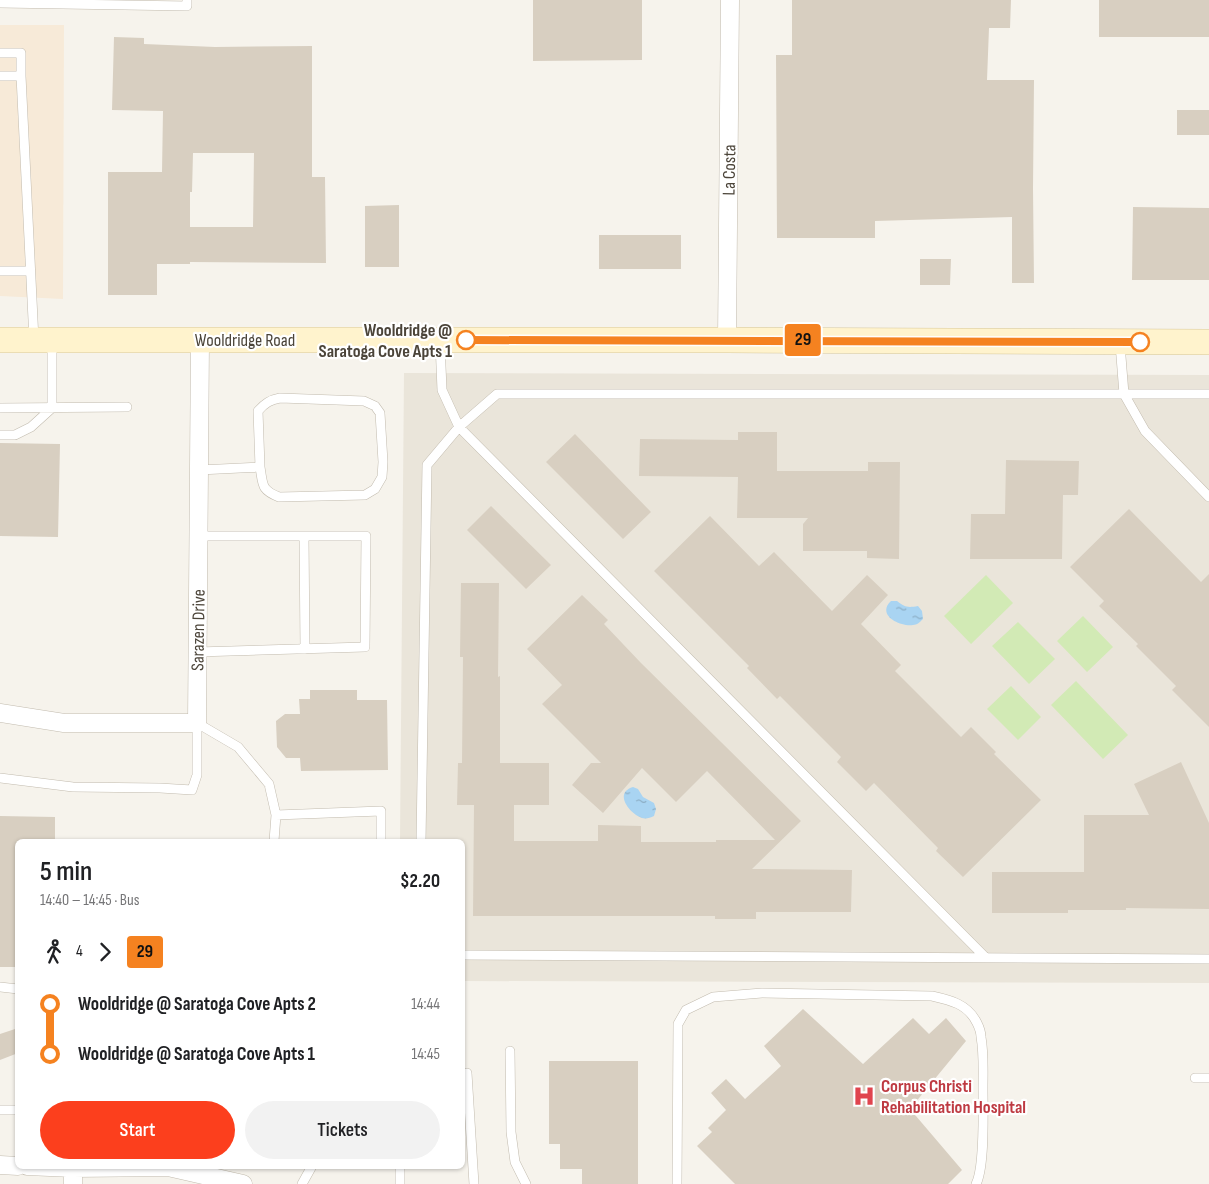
<!DOCTYPE html>
<meta charset="utf-8">
<style>
:root{--surface:#fff;--page:#f2f2f2;--text:#202124;--muted:#757577;--accent:#fc3f1d}
body{margin:0;font-family:"Sofia Sans Condensed",sans-serif;background:var(--page);color:var(--text);height:100vh;display:flex;flex-direction:column;font-size:19px;white-space:nowrap}
*{box-sizing:border-box;margin:0}
p{font-size:16px;color:var(--muted)}
.icon{flex:none;width:28px;height:28px;fill:none;stroke:currentColor;stroke-width:2;stroke-linecap:round;stroke-linejoin:round}
.map{position:relative;flex:1;overflow:hidden}
.panel{position:absolute;left:15px;top:839px;width:450px;height:330px;display:flex;flex-direction:column;background:var(--surface);border-radius:8px;box-shadow:0 1px 4px #0004}
.panel>*{flex:none}
.badge{padding:0 10px;border-radius:4px;font-size:18px;line-height:32px}
.map>.badge{position:absolute;translate:-50% -50%;box-shadow:0 0 0 2px #fff}
.legs{display:flex;align-items:center;gap:8px;height:55px;padding:0 25px;font-size:16px}
.legs p{margin-inline-start:auto}
.summary{display:flex;align-items:center;justify-content:space-between;height:85px;padding:0 25px}
h1{font-size:28px;font-weight:600;line-height:38px}
.cta{display:flex;gap:10px;margin-top:auto;padding:10px 25px}
.cta a{flex:1;height:58px;border-radius:30px;background:var(--accent);color:#fff;font-size:20px;font-weight:600;line-height:58px;text-align:center}
.cta a+a{background:var(--page);color:var(--text)}
ul{padding:0 25px;list-style:none}
li{display:flex;align-items:center;gap:18px;height:50px;font-size:19px}
li i{display:grid;place-items:center;width:8px;height:100%;margin:0 6px;background:currentColor}
li i::after{content:'';width:12px;height:12px;margin:-6px;border:4px solid;border-radius:50%;background:var(--surface)}
li p{margin-inline-start:auto}
li:first-child i{background:linear-gradient(#0000 50%,currentColor 0)}
li:last-child i{background:linear-gradient(currentColor 50%,#0000 0)}
.map>svg:first-child{display:block}
</style>
<div class="map">
<svg width="1209" height="1184" viewBox="0 0 1209 1184">
<defs>
<pattern id="water-ripples" width="26" height="14" patternUnits="userSpaceOnUse" patternTransform="scale(1.25)"><rect width="26" height="14" fill="#a9d4f2"/><path d="M2 4q2-2 4 0t4 0M15 11q2-2 4 0t4 0" fill="none" stroke="#8caec5"/></pattern>
</defs>
<rect width="100%" height="100%" fill="#f6f3ec"/>
<path fill="#eae5da" d="M 404,373 L 1209,375 L 1209,983 L 463,981 L 462,841 L 400,841 Z"/>
<path fill="#f7ead8" d="M 0,25 L 64,25 L 63,299 L 0,296 Z"/>
<path fill="#d2eab5" d="M 986,575 L 1013,603 L 971,644 L 944,616 Z
M 1083,616 L 1113,647 L 1087,672 L 1057,641 Z
M 1018,622 L 1055,659 L 1029,684 L 992,646 Z
M 1076,681 L 1128,735 L 1103,759 L 1051,705 Z
M 1011,686 L 1041,717 L 1018,740 L 987,709 Z"/>
<path fill="url(#water-ripples)" d="M 891,601 L 897,601 C 905,607 907,608 918,606 L 922,611 L 923,619 C 920,622 917,625 913,625 C 900,627 876,615 891,601 Z
M 633,787 L 638,789 L 643,797 L 654,803 L 656,809 L 654,816 C 650,818 646,819 642,818 C 630,814 613,793 633,787 Z"/>
<path fill="#d8cfc1" fill-rule="evenodd" d="M 533,0 L 642,0 L 642,60 L 533,61 Z
M 792,0 L 1011,0 L 1010,28 L 989,28 L 987,80 L 1034,80 L 1033,188 L 1034,283 L 1012,283 L 1012,217 L 875,221 L 875,238 L 777,238 L 776,55 L 792,55 Z
M 1099,0 L 1209,0 L 1209,37 L 1099,37 Z
M 114,37 L 144,38 L 144,44 L 215,47 L 312,46 L 312,177 L 325,177 L 326,263 L 190,262 L 190,264 L 157,264 L 157,295 L 108,295 L 108,172 L 162,172 L 163,111 L 112,110 ZM 193,153 L 254,153 L 253,227 L 190,227 L 190,192 L 192,192 Z
M 1177,110 L 1209,110 L 1209,135 L 1177,135 Z
M 399,205 L 399,267 L 365,267 L 365,206 Z
M 1133,207 L 1209,208 L 1209,280 L 1132,280 Z
M 599,235 L 681,235 L 681,269 L 599,269 Z
M 920,259 L 951,259 L 950,285 L 920,285 Z
M 738,432 L 777,432 L 777,471 L 868,471 L 868,462 L 900,462 L 899,559 L 867,558 L 867,551 L 803,551 L 803,524 L 808,518 L 737,518 L 738,477 L 639,476 L 640,439 L 738,440 Z
M 575,434 L 651,512 L 623,539 L 546,462 Z
M 0,443 L 60,444 L 58,537 L 0,536 Z
M 1006,460 L 1079,461 L 1078,495 L 1063,495 L 1062,559 L 970,559 L 971,514 L 1005,514 Z
M 491,506 L 551,565 L 526,589 L 467,530 Z
M 1129,509 L 1201,582 L 1209,574 L 1209,727 L 1172,690 L 1176,686 L 1136,646 L 1138,644 L 1099,606 L 1104,601 L 1070,567 Z
M 710,516 L 759,566 L 774,552 L 832,611 L 867,575 L 888,595 L 861,624 L 901,665 L 895,671 L 961,737 L 971,727 L 996,752 L 994,754 L 1041,800 L 963,877 L 936,851 L 938,848 L 874,783 L 866,791 L 837,762 L 841,757 L 780,696 L 777,699 L 747,668 L 749,666 L 654,571 Z
M 461,583 L 499,583 L 498,677 L 500,676 L 500,763 L 549,763 L 549,805 L 514,805 L 514,841 L 598,841 L 598,825 L 641,826 L 641,842 L 716,842 L 716,840 L 775,840 L 707,771 L 676,802 L 642,768 L 603,813 L 572,785 L 591,763 L 601,763 L 542,704 L 562,685 L 527,649 L 582,595 L 608,620 L 604,624 L 641,663 L 801,821 L 752,869 L 852,870 L 851,912 L 756,912 L 756,919 L 715,919 L 715,916 L 473,916 L 474,805 L 457,805 L 458,763 L 462,763 L 463,657 L 460,657 Z
M 310,690 L 357,690 L 357,700 L 387,700 L 388,770 L 301,771 L 300,758 L 286,758 L 277,747 L 276,721 L 285,714 L 300,714 L 299,699 L 310,699 Z
M 1181,762 L 1209,823 L 1209,909 L 1126,908 L 1126,910 L 1068,910 L 1068,913 L 992,913 L 992,872 L 1084,872 L 1084,815 L 1149,815 L 1134,784 Z
M 0,816 L 55,817 L 55,841 L 18,841 L 18,967 L 0,967 Z
M 803,1009 L 863,1064 L 913,1018 L 929,1034 L 946,1018 L 966,1041 L 910,1109 L 962,1170 L 948,1184 L 735,1184 L 697,1146 L 712,1132 L 708,1128 L 726,1110 L 711,1093 L 726,1079 L 745,1099 L 781,1066 L 764,1046 Z
M 18,1028 L 18,1053 L 0,1060 L 0,1034 Z
M 549,1061 L 638,1061 L 638,1184 L 582,1184 L 582,1169 L 560,1169 L 560,1144 L 549,1144 Z"/>
<g fill="none" stroke-linecap="round" stroke-linejoin="round">
<g stroke="#c2bbae" stroke-width="10">
<path id="lane" d="M 0,3 L 187,6 L 187,0
M 0,53 L 21,53 L 21,76
M 0,76 L 21,76 L 34,340
M 0,271 L 30,271
M 440,342 L 442,390 L 459,427 L 986,958
M 1120,344 L 1124,394 L 1145,431 L 1209,497
M 0,408 L 127,407
M 0,435 L 15,435 L 31,427 L 52,408 L 52,340
M 199,470 L 260,467 C 263,485 261,490 279,497 L 365,495 L 375,489 L 382,477 L 383,462 L 380,413 L 375,406 L 364,401 L 280,398 C 270,400 265,403 258,411 L 260,467
M 304,536 L 305,649
M 197,652 L 365,647 L 366,536 L 198,536
M 197,723 L 238,747 L 269,784 L 276,815 L 274,841
M 0,778 L 73,787 L 160,788 L 192,790 L 197,775 L 197,723
M 276,815 L 381,811 L 381,841
M 421,841 L 427,465 L 459,427 L 497,394 L 1209,394
M 462,955 L 1209,959
M 0,987 L 18,989
M 510,1051 L 511,1132 L 515,1162 L 526,1184
M 467,1073 L 474,1184
M 1195,1078 L 1209,1078
M 0,1110 L 18,1110
M 400,1166 L 400,1184
M 302,1184 L 312,1166
M 677,1184 L 678,1024 L 686,1010 L 713,997 L 762,993 L 932,996 C 950,1000 968,1004 977,1023 C 979,1027 981,1033 981,1037 C 984,1054 983,1071 983,1088 C 983,1110 985,1167 976,1184"/>
</g>
<g stroke="#c2bbae" stroke-width="19">
<path id="street" d="M 727,340 L 730,0
M 0,713 L 64,723 L 197,723 L 200,340
M 0,1165 L 18,1166
M 27,1166 L 73,1168 L 168,1167 L 243,1184
M 73,1184 L 73,1168"/>
</g>
<g stroke="#d6c79b" stroke-width="26">
<path id="secondary" d="M 0,340 L 727,340 L 1209,342"/>
</g>
<use href="#lane" stroke="#fff" stroke-width="9"/>
<use href="#street" stroke="#fff" stroke-width="18"/>
<use href="#secondary" stroke="#fff3cd" stroke-width="25"/>
</g>
<g fill="none" stroke-linecap="round" stroke-linejoin="round">
<g stroke="#fff" stroke-width="11">
<path id="line-1" d="M 466,340 L 1140,342"/>
</g>
<use href="#line-1" stroke="#f58220" stroke-width="8"/>
</g>
<defs>
<g id="hospital-bare" transform="scale(1.725)"><path d="M-5-5h3v3.5h4V-5h3V5h-3V1.5h-4V5h-3Z" fill="#e0444e" stroke="#fff" stroke-width="2.5" paint-order="stroke"/></g>
</defs>
<g fill-rule="evenodd">
<use href="#hospital-bare" x="864" y="1096"/>
</g>
<g fill="#fff" stroke="#f58220" stroke-width="2.5">
<circle cx="466" cy="340" r="9"/>
<circle cx="1140" cy="342" r="9"/>
</g>
<g text-anchor="middle" stroke-width="4.5" stroke-linejoin="round" paint-order="stroke">
<g font-size="18" fill="#4b4439" stroke="#fff">
<text transform="translate(729 170) rotate(-89)" y="6">La Costa</text>
<text x="245" y="346">Wooldridge Road</text>
<text transform="translate(198 630) rotate(-89)" y="6">Sarazen Drive</text>
</g>
<g font-size="18" font-weight="bold" fill="#4b4439" stroke="#fff" text-anchor="end">
<text x="452" y="336">Wooldridge @<tspan x="452" dy="21">Saratoga Cove Apts 1</tspan></text>
</g>
<g font-size="18" font-weight="bold" fill="#be3a42" stroke="#fff" text-anchor="start">
<text x="881" y="1092">Corpus Christi<tspan x="881" dy="21">Rehabilitation Hospital</tspan></text>
</g>
</g>
</svg>
<b class="badge" style="left:803px;top:340px;background:#f58220;color:#111">29</b>
<section class="panel">
<div class="summary"><div><h1>5 min</h1><p>14:40 – 14:45 · Bus</p></div><b>$2.20</b></div>
<div class="legs"><svg class="icon" aria-label="walk" viewBox="0 0 24 24"><circle cx="13" cy="4" r="2"/><path d="M13 8l-2 6 4 7M11 14l-3 7M7 12l3-4h3l4 4"/></svg>4<svg class="icon" aria-label="forward" viewBox="0 0 24 24"><path d="M9 5l7 7-7 7"/></svg><b class="badge" style="background:#f58220;color:#111">29</b></div>
<ul>
<li><i style="color:#f58220"></i><b>Wooldridge @ Saratoga Cove Apts 2</b><p>14:44</p></li>
<li><i style="color:#f58220"></i><b>Wooldridge @ Saratoga Cove Apts 1</b><p>14:45</p></li>
</ul>
<div class="cta"><a>Start</a><a>Tickets</a></div>
</section>
</div>
